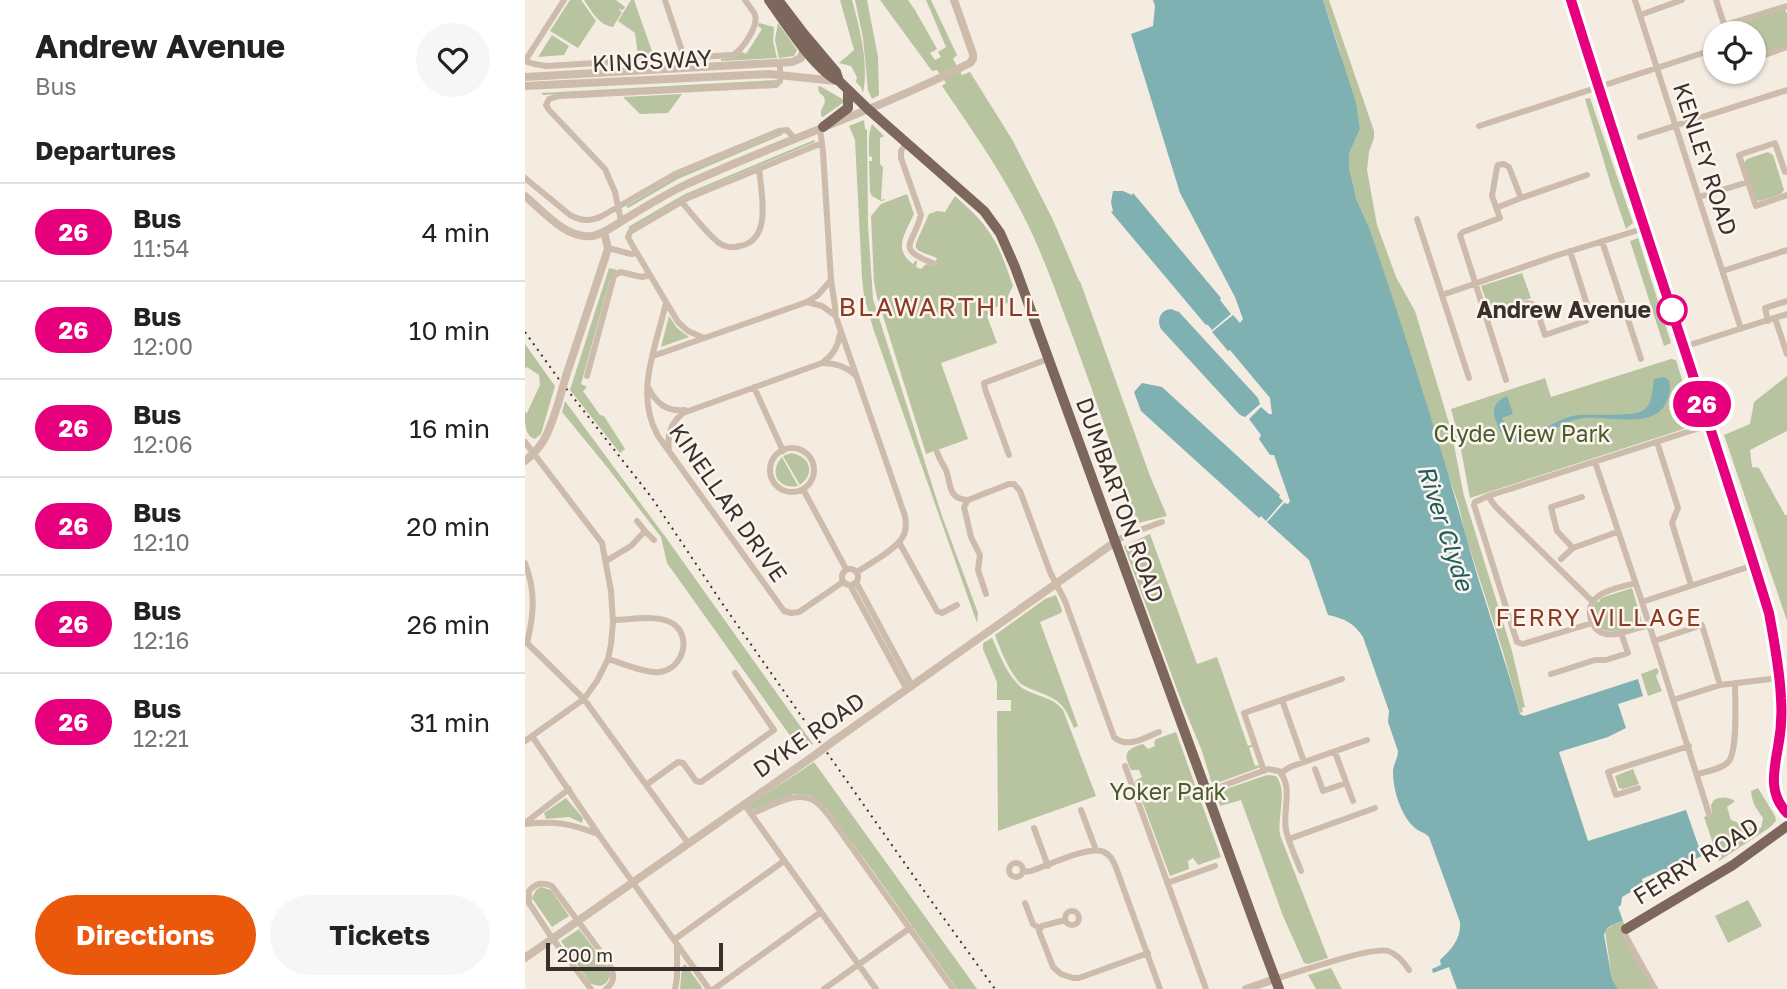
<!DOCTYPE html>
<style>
:root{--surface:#fff;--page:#f6f6f6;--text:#222;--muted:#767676;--line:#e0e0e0;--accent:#ea580c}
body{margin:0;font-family:"Golos Text",sans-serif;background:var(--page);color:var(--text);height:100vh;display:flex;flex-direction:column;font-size:26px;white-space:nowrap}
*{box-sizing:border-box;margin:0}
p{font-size:23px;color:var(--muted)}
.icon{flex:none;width:38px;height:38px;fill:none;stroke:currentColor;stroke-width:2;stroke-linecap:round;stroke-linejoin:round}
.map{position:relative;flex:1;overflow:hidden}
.drawer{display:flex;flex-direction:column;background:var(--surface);width:525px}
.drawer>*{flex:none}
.badge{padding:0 14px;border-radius:23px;font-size:24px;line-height:46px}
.tools{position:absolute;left:1178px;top:21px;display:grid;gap:14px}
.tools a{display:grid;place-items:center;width:63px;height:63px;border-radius:50%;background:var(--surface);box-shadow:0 2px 5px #0004;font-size:35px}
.scale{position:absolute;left:21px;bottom:18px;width:177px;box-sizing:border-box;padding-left:7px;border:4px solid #3b302b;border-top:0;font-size:19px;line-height:24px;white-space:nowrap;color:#3b302b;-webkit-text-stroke:5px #fbf5ee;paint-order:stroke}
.map>.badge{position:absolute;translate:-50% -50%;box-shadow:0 0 0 4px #fff}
h2{padding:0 35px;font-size:26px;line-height:63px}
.round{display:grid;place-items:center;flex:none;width:74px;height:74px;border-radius:37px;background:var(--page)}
.head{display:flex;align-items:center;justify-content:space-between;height:119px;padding:0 35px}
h1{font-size:33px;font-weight:700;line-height:52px}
.primary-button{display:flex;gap:14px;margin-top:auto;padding:14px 35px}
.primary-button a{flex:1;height:80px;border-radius:42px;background:var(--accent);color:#fff;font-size:28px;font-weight:700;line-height:80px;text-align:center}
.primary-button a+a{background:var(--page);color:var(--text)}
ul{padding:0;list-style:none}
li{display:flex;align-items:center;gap:21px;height:98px;padding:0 35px;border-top:2px solid var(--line)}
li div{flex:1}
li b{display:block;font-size:26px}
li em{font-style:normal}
li .badge{min-width:77px;font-weight:700;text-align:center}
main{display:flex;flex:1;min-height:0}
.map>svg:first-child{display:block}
</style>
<main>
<section class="drawer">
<div class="head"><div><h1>Andrew Avenue</h1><p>Bus</p></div><a class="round"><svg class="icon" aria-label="heart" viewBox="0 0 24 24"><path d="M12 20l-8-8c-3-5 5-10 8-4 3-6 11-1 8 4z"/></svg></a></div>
<h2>Departures</h2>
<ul>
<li><span class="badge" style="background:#e6007e;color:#fff">26</span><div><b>Bus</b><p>11:54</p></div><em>4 min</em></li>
<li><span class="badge" style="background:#e6007e;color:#fff">26</span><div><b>Bus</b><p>12:00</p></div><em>10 min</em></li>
<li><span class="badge" style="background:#e6007e;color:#fff">26</span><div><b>Bus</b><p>12:06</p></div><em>16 min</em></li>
<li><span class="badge" style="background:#e6007e;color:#fff">26</span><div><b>Bus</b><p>12:10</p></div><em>20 min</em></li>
<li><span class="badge" style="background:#e6007e;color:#fff">26</span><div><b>Bus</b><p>12:16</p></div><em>26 min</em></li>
<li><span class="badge" style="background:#e6007e;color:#fff">26</span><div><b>Bus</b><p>12:21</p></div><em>31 min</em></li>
</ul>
<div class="primary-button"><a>Directions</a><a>Tickets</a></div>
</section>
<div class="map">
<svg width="1262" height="989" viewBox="0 0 1262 989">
<rect width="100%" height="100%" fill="#f4ebe1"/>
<path fill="#b8c4a0" d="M 45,0 L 56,0 L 71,21 L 53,48 L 25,31 Z
M 59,0 L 91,0 L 100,7 L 98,10 L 93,9 L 97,12 L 88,27 C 74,25 67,12 59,0 Z
M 106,0 L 109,0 L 128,54 L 113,55 L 110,33 L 93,21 Z
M 315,0 L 327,0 C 335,29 344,64 338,93 L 336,87 L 331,82 L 332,77 L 326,66 L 314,63 L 329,50 Z
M 330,0 L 342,0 L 353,57 L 354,95 L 347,99 L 343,90 L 338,38 Z
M 355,0 L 383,0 L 390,10 L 412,49 L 405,53 L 410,60 L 416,57 L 413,52 L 421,47 L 401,0 L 406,0 L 432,55 L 428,59 L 437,75 L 445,72 L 488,141 L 528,220 L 554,281 L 555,281 L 625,476 L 642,516 L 613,523 C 589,454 566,384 540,316 C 527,281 514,246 497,213 C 474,168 445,127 417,86 L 421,83 L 412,70 L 407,71 Z
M 798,0 L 804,0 L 849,131 L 849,138 L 844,152 L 842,170 L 852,225 L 871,277 L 890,311 L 927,433 L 932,432 L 926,409 L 1020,378 L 1026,397 L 1146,359 L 1151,360 L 1171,425 L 945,498 L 934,439 L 928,440 L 939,496 L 987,651 L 1000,707 L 997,708 L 998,712 L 995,713 L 978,652 L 941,537 L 933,503 L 916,455 L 844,227 L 832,201 L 824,168 L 824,154 L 835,129 L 813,45 Z
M 1256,9 L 1260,10 L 1262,14 L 1262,45 L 1229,56 L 1228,33 L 1204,33 L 1205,27 Z
M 234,23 L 249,27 L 248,41 L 252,58 L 196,61 L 196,59 L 209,58 L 217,52 L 221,54 L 237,29 L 233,26 Z
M 253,23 L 272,50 L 269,56 L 254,58 L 250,40 Z
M 27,35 L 44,46 L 39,55 L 13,57 Z
M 252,80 L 249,83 L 18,95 L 16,93 Z
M 295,86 L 319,100 L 319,102 L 298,117 L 296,116 L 296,111 L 300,102 L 299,97 L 294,92 L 293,87 Z
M 157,94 L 143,113 L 115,114 L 98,97 Z
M 1065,98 L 1108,223 L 1101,229 L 1086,185 L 1060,99 Z
M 339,120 L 340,129 L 342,130 L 343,225 L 348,299 L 417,516 L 453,613 L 452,623 L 348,328 L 339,296 L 337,278 L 330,140 L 324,126 Z
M 347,124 L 359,136 L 355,138 L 355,164 L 358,167 L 356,200 L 359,199 L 360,200 L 356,201 L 347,196 L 345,192 L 344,161 L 347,161 L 347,157 L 344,156 C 344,145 343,134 347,124 Z
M 257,133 L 257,135 L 153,179 L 103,208 L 101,206 L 152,176 Z
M 289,140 L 290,142 L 161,196 L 105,229 L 103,227 L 160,194 Z
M 1243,152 L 1248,155 L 1259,190 L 1256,194 L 1235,201 L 1230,199 L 1219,163 L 1222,159 Z
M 382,194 L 389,214 C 381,232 367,249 388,264 L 391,260 L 392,262 L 391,267 L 396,269 L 401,264 L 409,266 L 412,258 L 394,251 L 391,248 L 391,243 L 404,214 L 412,211 L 420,212 L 430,196 C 441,206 453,216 462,229 C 475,246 481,267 488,286 L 483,296 L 485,302 L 469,308 L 462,316 L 472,343 L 416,363 L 443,439 L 401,454 L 352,297 L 349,282 L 346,216 L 356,204 Z
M 1113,238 L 1146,343 L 1139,346 L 1105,241 Z
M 84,268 L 92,270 L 85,279 L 56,384 L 62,387 L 58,391 L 75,415 L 79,416 L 100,449 L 95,453 L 45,390 Z
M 997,273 L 1006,298 L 965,311 L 956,286 Z
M 144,316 L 152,328 L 164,337 L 136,347 Z
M 0,344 L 30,386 L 16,434 L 10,439 C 0,436 0,424 0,412 L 2,413 L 15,385 L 14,375 L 2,367 L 0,369 Z
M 1262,376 L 1262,431 L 1225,450 L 1227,467 L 1234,468 L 1260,515 L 1262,515 L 1262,621 L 1199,435 L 1225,424 L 1229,402 Z
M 40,401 L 139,535 L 288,744 L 276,751 L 142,563 L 136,537 L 82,467 L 37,412 Z
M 266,453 C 285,456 291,473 275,485 L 258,456 Z
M 257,457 L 273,486 C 253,490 243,472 257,457 Z
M 625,534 L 672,664 L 692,657 L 723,746 L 728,744 L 728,746 L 724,748 L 730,766 L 735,765 L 736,767 L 692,783 L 688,783 L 686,781 L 677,751 L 657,703 L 599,546 Z
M 1107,588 L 1117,622 C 1103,628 1077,640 1069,620 C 1067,613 1068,608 1071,602 L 1074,602 L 1076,598 Z
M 531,595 L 537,610 L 536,613 L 515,622 L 553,726 L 549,728 C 539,704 535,700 511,691 C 506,689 501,687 496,684 C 484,672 476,651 470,635 L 520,599 Z
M 467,638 C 474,653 484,680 499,689 C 513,697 528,697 538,710 L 571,796 L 473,831 L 472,711 L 486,711 L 486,700 L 472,700 L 472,682 L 458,649 L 458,643 Z
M 1132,668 L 1134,672 L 1131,676 L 1137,691 L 1123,696 L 1116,674 Z
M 651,732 L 696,857 L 673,865 L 668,858 L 663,861 L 664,869 L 645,876 L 610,782 L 611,780 L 617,777 L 614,770 L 606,770 C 598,754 600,749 618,744 L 623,749 L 630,746 L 629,742 L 631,739 Z
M 289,762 L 452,989 L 432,989 L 348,871 L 302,809 L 292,800 L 285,795 L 269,794 L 227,810 L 223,806 Z
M 1108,769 L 1114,784 L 1098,789 L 1094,788 L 1090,776 Z
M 742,775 L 751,776 C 763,791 752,816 755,835 L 803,958 L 783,964 L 779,963 L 758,916 L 716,800 L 695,806 L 692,795 L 695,791 Z
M 1233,788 L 1250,816 L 1251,821 L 1244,828 L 1194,861 L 1179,817 L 1187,814 L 1186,805 L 1189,800 C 1195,796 1204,797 1210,801 L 1202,807 L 1206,820 L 1226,828 L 1236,828 L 1238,818 C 1232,810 1227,803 1226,791 Z
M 41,798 L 58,818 L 57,823 L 44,817 L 21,819 L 19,813 Z
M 16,887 L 26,890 L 44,916 L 27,927 L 7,898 L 11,890 Z
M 1223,900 L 1237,926 L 1203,943 L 1190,916 Z
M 1098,921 L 1101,929 L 1100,935 L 1129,989 L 1093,989 L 1087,979 L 1080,931 L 1089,924 Z
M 54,929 L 81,965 L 86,974 C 82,985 76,989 65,983 L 36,941 Z
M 160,964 L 176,986 L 177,989 L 155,989 L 157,967 Z
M 806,968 L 817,989 L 791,989 L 783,975 Z"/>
<path fill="#7fb0b2" d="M 628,0 L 798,0 L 831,103 L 835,129 L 824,154 L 824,168 L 832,201 L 844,227 C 878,329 912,432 941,536 C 957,596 979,654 995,714 L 999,716 L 1113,679 L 1118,696 L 1093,704 L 1101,728 L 1083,737 L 1034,752 L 1063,841 L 1161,810 L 1177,856 L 1141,872 L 1139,869 L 1117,879 L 1118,885 L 1097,897 L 1096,905 L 1093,907 L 1098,921 C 1090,923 1081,926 1079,935 L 1087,979 L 1093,989 L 932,989 L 924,967 L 908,973 L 907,969 L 916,965 L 915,960 C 927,949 936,939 935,922 L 904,837 C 899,832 895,832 890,828 C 876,816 868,790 868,772 C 868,764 873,759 873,751 L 863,722 L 864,711 L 838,637 C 830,624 819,618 803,615 L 784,560 L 742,522 L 759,503 L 763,504 L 765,501 L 749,455 L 745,455 L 734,439 L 736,435 L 724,419 L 736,407 L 744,414 L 747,414 L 745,398 L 705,350 L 703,351 L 687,332 L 708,315 L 715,323 L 718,319 L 710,297 L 655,193 L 606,34 L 628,26 L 630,6 Z
M 588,191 L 598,191 L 607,195 L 608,193 L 696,298 L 695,300 L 706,314 L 687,330 L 683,325 L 680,324 L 586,212 L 588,211 L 586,202 Z
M 646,309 L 654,312 L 733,398 L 735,404 L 720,417 L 715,415 L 636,329 C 631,319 636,310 646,309 Z
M 1139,377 L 1144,380 C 1146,389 1145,396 1140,405 C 1124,431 1078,413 1053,419 C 1033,423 1015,444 994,441 C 988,441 978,435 975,431 C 973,428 973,424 971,421 C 966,409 970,401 982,396 L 988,414 L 977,418 C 980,426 988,434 997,435 C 1014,436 1034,416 1054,415 C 1068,414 1110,417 1119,410 C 1128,403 1127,390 1129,379 Z
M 617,383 L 637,387 L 755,495 L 754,497 L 758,501 L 741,521 L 736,516 L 734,518 L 616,411 L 609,392 Z"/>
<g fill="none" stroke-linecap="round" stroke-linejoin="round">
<path stroke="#cdbbac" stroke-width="6" d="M 140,0 L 159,57
M 1110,0 L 1216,329
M 1191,0 L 1202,33
M 1115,15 L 1157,0
M 1200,25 L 1262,6
M 1228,59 L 1262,47
M 0,61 L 9,64 L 21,66 L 208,55 C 217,50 234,26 230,15 C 228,10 223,5 220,0
M 0,61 L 39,0
M 954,126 L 1190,49
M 295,128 L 298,152 L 306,280 L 312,320 L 380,516 C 381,523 382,531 377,538 C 370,550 344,564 332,572
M 1115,137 L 1262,90
M 381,143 L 376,151 L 376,158 L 396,215 C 388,246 369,248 410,264
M 0,178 L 45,215 C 56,221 65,222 77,216 L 150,174 L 254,131 L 262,130 L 269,138
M 1223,182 L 1214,155 L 1250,143 L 1260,172
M 1174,197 L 1223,182 L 1231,206 L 1262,195
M 996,198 L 1062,175
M 156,201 C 167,214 181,233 194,243 C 200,247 208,248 215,246 C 248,240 236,192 234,168
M 971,208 L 996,198 L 984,167 L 979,164 L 973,165 L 972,167 L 967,196 L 975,218 L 938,232 L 935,235 L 981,380
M 892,219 L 944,378
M 96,221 L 90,192 L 80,169 L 24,110 L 21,105 L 24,99 L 34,96 L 251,85 L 255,81 L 255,63
M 1077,241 L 1116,359
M 83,248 L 106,254 L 111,253
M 1198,271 L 1262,250
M 917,295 L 1033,255 L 1120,228
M 282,302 L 293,295 L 306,280
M 141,303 C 131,347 109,393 133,436 L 259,611 L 266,613 L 274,612 L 318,582
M 961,316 L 1002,303 L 1007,304 L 1011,308 L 1020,335 L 1061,321 L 1065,314 L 1045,251
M 1250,318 L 1262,354
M 1243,321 L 1240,308 L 1262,301
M 179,338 L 163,331 L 153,322 L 106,243 L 103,237 L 105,232 L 163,198 L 297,143
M 1158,347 L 1262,314
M 128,356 L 282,302 L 297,306 L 311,316
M 298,363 C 311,363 320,366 329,374
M 62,376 L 89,276 L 95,272 L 117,277 L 125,275
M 123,387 C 131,403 141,412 160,410
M 229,387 L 258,451
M 0,442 L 77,543 L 86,591 L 88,622 L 86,644 L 83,659 L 72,681 L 59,699 L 0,741
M 1132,442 L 1153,508 L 1147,523 L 1166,585
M245 470a22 22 0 1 1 44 0a22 22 0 1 1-44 0Z
M 144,451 C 142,435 145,424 158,413 L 297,363 C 308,356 313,347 315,334
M 412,452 C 414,458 417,463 420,468 C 427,482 421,499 443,500
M 484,455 L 460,389 L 459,383 L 523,359
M 1070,462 L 1117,602 L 1184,814
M 278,489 L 321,569
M 963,496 L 970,506 L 1067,601
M 1057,497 L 1026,507 L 1032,531 L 1048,548 L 1092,532
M 112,521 L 120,531 L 129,540
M 374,542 L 412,611 L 417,613 L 432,605
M 590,542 L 601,535 L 637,522
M 1036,559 L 1048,548
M 81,561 L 106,546 L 120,531
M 0,563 C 11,592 9,614 2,643
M317 577a8 8 0 1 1 16 0a8 8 0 1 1-16 0Z
M 331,582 L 385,682 L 385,688
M 1110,583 C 1091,589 1058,592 1066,620 C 1068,627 1074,633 1081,634 C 1095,637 1111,626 1125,626
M 325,585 L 380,686 L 385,688
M 461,594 L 453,570 L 455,555 L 446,537 L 439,507 L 443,500 L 484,484 L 489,484 L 495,491 L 525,572 L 540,601 L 589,737 C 602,749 619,738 634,732
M 1117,602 L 1229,565
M 1067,623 L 998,644 L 992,642 L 949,505 L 950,502 L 963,496 L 1184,425
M 0,641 L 59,699 L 163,843
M 1129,641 L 1177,625 L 1195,685
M 83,659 C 97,663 121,674 135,672 C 158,669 168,636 147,623 C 131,614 106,620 88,620
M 1026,674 L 1070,660 L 1081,660 L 1103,653 L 1096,633
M 757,700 L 779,762
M 1148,700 L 1195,685 L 1254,678
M 7,736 L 74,835 L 184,989
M 810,752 L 828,801
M 600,766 L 681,989
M 790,769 L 798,791 L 821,783
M 739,771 L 719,713 L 817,679
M 756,773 L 765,767 L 842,740
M 1173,774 C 1182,771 1198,769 1204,761 C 1213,749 1210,699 1210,683
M 121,785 L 153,762 L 158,763 L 171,781 L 176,782 L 249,730 L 210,673
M 1113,788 L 1091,795 L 1083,772 L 1164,746
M 681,792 L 743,769 L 754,771 C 769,788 757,810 761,830 C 764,844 771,858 776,871
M 219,804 L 351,989
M 556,810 L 571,850
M 226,814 C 244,807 270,790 288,800 C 295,804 300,811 305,817 L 428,989
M 0,823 L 44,789
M 0,824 C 31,821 44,823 73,834
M 509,828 L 523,866
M 764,839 L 850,808
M484 870a7 7 0 1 1 14 0a7 7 0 1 1-14 0Z
M 498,872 L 506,871 C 522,866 564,845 579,852 C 585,855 587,859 590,865 L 635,989
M 642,883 L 690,866
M 500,903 L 508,924 L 514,928
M540 918a7 7 0 1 1 14 0a7 7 0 1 1-14 0Z
M 540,920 L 517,926 L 514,931 L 528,967 L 536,974 L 548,978 L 554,978 L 623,953
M 1101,929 L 1100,935 L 1130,989
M 150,939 L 259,861
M 750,979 C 771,973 847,946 863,951 C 872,954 879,962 884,970
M 66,989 L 27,938 L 4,903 L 4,891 C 11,883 17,882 27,886 L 84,963 C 89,974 91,981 81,989
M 150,989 L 152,978 L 152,945
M 189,989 L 296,912
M 299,989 L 385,928"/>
<path stroke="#cdbbac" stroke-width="8" d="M 1046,0 C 1109,205 1182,408 1244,613 L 1251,652 L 1256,700 L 1255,730 L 1248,783 L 1251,797 L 1262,813
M 0,77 L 267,62 L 276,58 L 279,47
M 0,86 L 244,74 L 311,81
M 0,196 C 18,211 41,239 67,236 C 79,234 90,225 100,219 C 120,207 139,195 160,185 C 254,142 353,110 445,63 L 448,59 L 448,54 L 429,0
M 41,376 L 81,255 L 83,248 L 79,232
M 0,461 C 22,443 24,430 33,404
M 310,740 L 590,542
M 0,958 L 290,755
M 721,989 L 750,979"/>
<path stroke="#7d675c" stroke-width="10" d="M 244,0 C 260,22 290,71 314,81 L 343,109 L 459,211 L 475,233 L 490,267 L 733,933 L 754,989
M 253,0 L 279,34 L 311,72 L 314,81
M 298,127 L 323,108 L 323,91
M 1101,929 L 1208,865 L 1262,826"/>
<path stroke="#3b302b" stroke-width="2" stroke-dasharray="2 5" stroke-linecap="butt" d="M 0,332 L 33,378 L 127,498 L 199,606 L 402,895 L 470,989"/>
<path stroke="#cdbbac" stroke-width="8" d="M 33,404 L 41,376
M 290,755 L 310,740"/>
</g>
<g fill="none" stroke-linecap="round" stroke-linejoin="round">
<g stroke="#fff" stroke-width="16">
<path id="line" d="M 1046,0 C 1110,205 1181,408 1244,613 C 1249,641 1255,670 1256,699 C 1257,714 1256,732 1253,747 C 1249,771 1243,793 1262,813"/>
</g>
<use href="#line" stroke="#e6007e" stroke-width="10"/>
</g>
<circle fill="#fff" stroke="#e6007e" stroke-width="3.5" cx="1147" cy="310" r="14"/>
<g text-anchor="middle" stroke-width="5" stroke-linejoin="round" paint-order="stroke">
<g font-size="23" fill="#3b302b" stroke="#fbf5ee">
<text transform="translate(127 61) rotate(-3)" y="8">KINGSWAY</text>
<text transform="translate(1180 159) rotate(72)" y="8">KENLEY ROAD</text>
<text transform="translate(595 500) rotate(70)" y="8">DUMBARTON ROAD</text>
<text transform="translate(203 503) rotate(55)" y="8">KINELLAR DRIVE</text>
<text transform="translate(284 735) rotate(-35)" y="8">DYKE ROAD</text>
<text transform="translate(1171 861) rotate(-32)" y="8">FERRY ROAD</text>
</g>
<g font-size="23" font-weight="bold" fill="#3b302b" stroke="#fbf5ee" text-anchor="end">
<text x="1126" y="318">Andrew Avenue</text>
</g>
<g font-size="23" fill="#4a5a2e" stroke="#fbf5ee">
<text x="997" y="442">Clyde View Park</text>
<text x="643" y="800">Yoker Park</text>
</g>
<g font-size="24" font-style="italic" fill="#1f5a5e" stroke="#fbf5ee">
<text transform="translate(920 528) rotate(72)" y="8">River Clyde</text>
</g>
<g font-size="24" letter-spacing="2" fill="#8c3b22" stroke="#fbf5ee">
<text x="1074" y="626">FERRY VILLAGE</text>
</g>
<g font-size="26" letter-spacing="2" fill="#8c3b22" stroke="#fbf5ee">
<text x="415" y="316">BLAWARTHILL</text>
</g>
</g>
</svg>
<div class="tools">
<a><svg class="icon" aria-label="locate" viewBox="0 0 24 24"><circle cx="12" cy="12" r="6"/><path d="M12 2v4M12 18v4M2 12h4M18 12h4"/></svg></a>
</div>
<div class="scale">200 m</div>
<b class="badge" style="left:1177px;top:404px;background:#e6007e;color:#fff">26</b>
</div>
</main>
